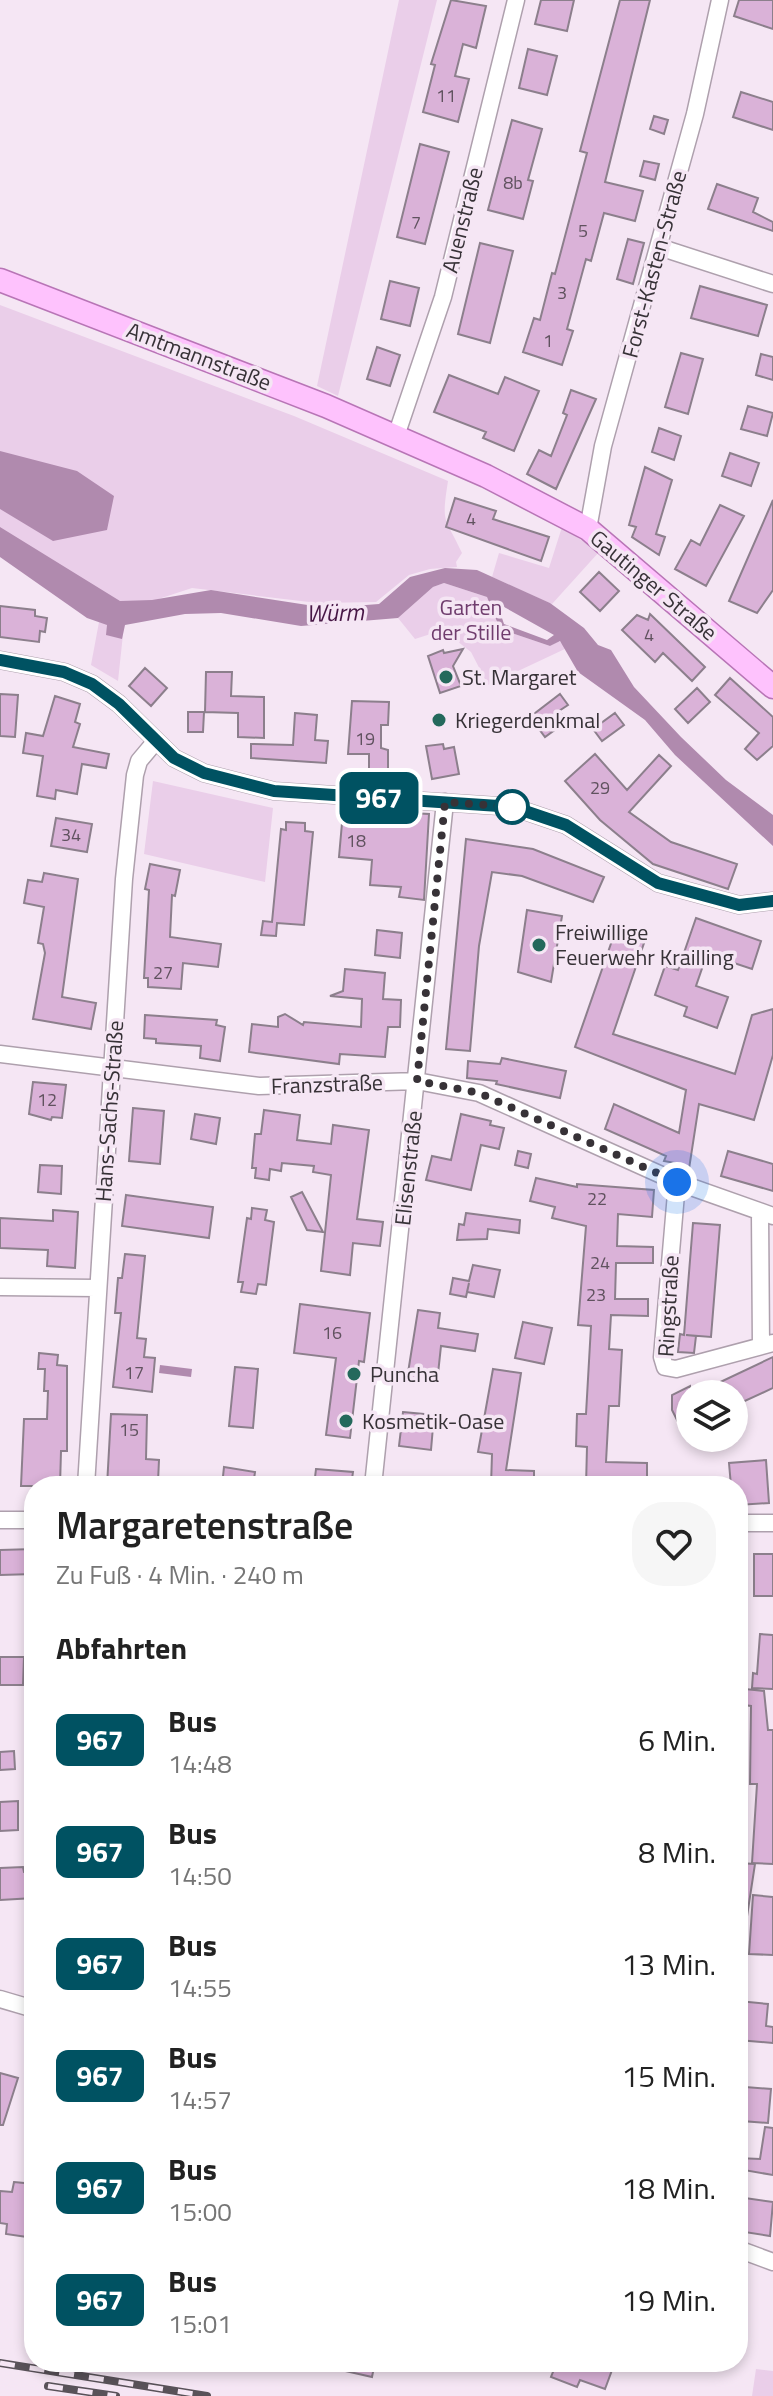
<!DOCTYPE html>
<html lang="de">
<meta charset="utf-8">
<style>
:root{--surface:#fff;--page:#f6f6f6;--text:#222;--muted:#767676}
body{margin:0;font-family:"Titillium Web",sans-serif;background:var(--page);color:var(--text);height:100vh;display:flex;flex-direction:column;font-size:30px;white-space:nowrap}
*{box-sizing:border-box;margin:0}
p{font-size:26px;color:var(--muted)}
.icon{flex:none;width:44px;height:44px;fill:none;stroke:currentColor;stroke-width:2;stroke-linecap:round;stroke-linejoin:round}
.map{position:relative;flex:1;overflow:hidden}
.details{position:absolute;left:24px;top:1476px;width:724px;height:896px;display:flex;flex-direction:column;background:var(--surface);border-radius:32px;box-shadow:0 4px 12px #0003}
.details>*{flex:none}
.badge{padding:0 16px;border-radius:12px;font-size:28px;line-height:52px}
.buttons{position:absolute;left:676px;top:1380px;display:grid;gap:16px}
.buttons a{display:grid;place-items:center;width:72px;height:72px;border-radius:50%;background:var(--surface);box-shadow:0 4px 12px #0003;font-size:40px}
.you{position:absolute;width:40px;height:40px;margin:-20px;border:6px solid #fff;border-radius:50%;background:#1a73e8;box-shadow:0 0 0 12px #1a73e833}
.map>.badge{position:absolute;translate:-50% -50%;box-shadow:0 0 0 4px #fff}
h2{padding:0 32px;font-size:30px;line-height:72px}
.round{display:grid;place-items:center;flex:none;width:84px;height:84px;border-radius:32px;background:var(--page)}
.summary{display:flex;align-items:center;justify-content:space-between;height:136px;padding:0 32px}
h1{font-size:38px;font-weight:600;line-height:60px}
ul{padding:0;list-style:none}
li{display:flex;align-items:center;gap:24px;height:112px;padding:0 32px}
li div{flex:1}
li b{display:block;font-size:30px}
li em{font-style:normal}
li .badge{min-width:88px;font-weight:700;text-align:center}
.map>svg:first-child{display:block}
</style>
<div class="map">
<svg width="773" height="2396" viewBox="0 0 773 2396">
<rect width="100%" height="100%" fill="#f5e6f4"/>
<path fill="#eacee9" d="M 399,0 L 437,0 L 338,396 L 317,386 Z
M 0,305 L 294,416 L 448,481 C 441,526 445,516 462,553 L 456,562 L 457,567 L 430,569 L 409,575 L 376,602 L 318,603 L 192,588 L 131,608 L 0,542 Z
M 562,527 L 599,552 L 552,604 L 492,577 L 499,553 L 549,568 Z
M 444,583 L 487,597 L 500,629 L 550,646 L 559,641 L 567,648 L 488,685 L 471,652 L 443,630 L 415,639 L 398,618 L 433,587 Z
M 99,622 L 124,625 L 118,681 L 91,665 Z
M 153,781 L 273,808 L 265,882 L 144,854 Z
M 756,2369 L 773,2371 L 773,2396 L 752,2396 Z"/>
<path fill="#b08aae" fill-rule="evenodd" d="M 0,451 L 77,471 L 114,496 L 107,530 L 53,541 L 0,509 Z
M 0,527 L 120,601 L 152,600 L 211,590 L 327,608 L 379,604 L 410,577 L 445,568 L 477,570 L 550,603 L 584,628 L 598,645 L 611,650 L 634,687 L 681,737 L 726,780 L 773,815 L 773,846 L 675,755 L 645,720 L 578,672 L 560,641 L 550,646 L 500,629 L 487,597 L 444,583 L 433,587 L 398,618 L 301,626 L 221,613 L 185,614 L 125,625 L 122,639 L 106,635 L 107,625 L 87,618 L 0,557 ZM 497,603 L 554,635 L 547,640 L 504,624 Z
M 160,1365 L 192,1369 L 191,1377 L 159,1373 Z"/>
<path fill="#dab2d8" stroke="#8c7f8c" stroke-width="2" d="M 451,0 L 486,6 L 476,48 L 463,44 L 455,76 L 469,79 L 458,122 L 423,112 L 435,65 L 431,64 Z
M 541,0 L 574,0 L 567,31 L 535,24 Z
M 620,0 L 650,0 L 605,182 L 643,191 L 635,221 L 604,213 L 591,261 L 586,259 L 567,329 L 573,331 L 562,365 L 523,352 L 534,318 L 540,320 L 552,273 L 555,274 L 587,153 L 580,151 Z
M 739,0 L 773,0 L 773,29 L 734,16 Z
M 528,49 L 557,56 L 547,95 L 519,88 Z
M 741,92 L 773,102 L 773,130 L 733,117 Z
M 654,116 L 668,120 L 664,134 L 650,129 Z
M 512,120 L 542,129 L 528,180 L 533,181 L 523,219 L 488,210 Z
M 420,144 L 449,152 L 425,244 L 397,237 Z
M 644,161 L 659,164 L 655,180 L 640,176 Z
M 717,184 L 758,198 L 753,212 L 773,222 L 773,231 L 708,209 Z
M 628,239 L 644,243 L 633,284 L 617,279 Z
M 480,243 L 513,251 L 490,343 L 458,334 Z
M 390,281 L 419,288 L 410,326 L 381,319 Z
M 700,286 L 767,305 L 758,336 L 691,318 Z
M 377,347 L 400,355 L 390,386 L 367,379 Z
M 681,353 L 703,359 L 688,414 L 665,407 Z
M 761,354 L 773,357 L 773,380 L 756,375 Z
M 449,375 L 498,394 L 505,377 L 539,391 L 514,451 L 483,438 L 486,432 L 434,412 Z
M 571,390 L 596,399 L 556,489 L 527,474 L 539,450 L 551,456 L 567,415 L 563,413 Z
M 748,406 L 773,413 L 767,436 L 741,429 Z
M 659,428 L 681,436 L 674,460 L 652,452 Z
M 730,453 L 759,463 L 751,486 L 722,476 Z
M 645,467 L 672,480 L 656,534 L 665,537 L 659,555 L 632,537 L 636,527 L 629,525 Z
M 455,498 L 496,511 L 493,519 L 549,537 L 541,561 L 446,527 Z
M 773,500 L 773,590 L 757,613 L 729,601 Z
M 720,505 L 744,516 L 706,586 L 675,569 L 691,540 L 700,545 Z
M 599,572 L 619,591 L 600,611 L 580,592 Z
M 0,606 L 35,610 L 35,616 L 47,618 L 45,632 L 40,631 L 39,642 L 0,637 Z
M 650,614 L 705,667 L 692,681 L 663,653 L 655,662 L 622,630 L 637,615 L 648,620 Z
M 463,649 L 453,666 L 461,686 L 440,693 L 428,656 L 443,650 L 444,653 Z
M 145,668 L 167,688 L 151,706 L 129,686 Z
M 206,672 L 232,672 L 231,696 L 264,697 L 264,738 L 238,737 L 238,713 L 205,712 Z
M 730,678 L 773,717 L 773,746 L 757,760 L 745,749 L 759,733 L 715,695 Z
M 697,688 L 710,702 L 688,723 L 675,709 Z
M 0,694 L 18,695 L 15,737 L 0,736 Z
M 560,694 L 568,705 L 559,711 L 567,721 L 545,737 L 530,717 Z
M 55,696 L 80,704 L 75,722 L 80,724 L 73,747 L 109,754 L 106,768 L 82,764 L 77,794 L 56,790 L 55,799 L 37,796 L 43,756 L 23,753 L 26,733 L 43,736 Z
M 352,701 L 389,702 L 388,725 L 381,725 L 381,748 L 388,750 L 388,770 L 369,770 L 369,754 L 348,754 Z
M 188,712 L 204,712 L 203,732 L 188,732 Z
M 295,713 L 317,715 L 315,740 L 328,741 L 326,763 L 251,758 L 251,744 L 293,745 Z
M 615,713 L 624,725 L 602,741 L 593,729 Z
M 443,744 L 444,749 L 454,747 L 459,774 L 432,779 L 426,746 Z
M 595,754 L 627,790 L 659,755 L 671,766 L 629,812 L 671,842 L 737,864 L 728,889 L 653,864 L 600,820 L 565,781 Z
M 391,812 L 429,814 L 424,900 L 399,897 L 401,887 L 370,885 L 372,860 L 339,857 L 342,823 L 390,827 Z
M 56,818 L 92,824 L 87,852 L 51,846 Z
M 286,822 L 305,823 L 305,831 L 313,832 L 304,925 L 277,923 L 276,936 L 261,935 L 263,921 L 272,922 L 281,829 L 286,830 Z
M 466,839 L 533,849 L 604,877 L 593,902 L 522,876 L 492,872 L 479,946 L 470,1051 L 446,1049 Z
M 150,864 L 180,870 L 175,896 L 172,895 L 170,937 L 221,944 L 218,967 L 183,963 L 181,989 L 148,987 L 148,978 L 144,978 L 149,890 L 145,889 Z
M 44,873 L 78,879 L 62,997 L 96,1003 L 91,1029 L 33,1019 L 45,953 L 43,944 L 38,943 L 44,907 L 24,903 L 28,880 L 42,882 Z
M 527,910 L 562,916 L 551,982 L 518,972 Z
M 696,918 L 761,941 L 752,969 L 707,954 L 696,986 L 728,997 L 717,1028 L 684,1016 L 687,1007 L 655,995 L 665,966 L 678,970 Z
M 377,930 L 402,933 L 400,958 L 375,955 Z
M 615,932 L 644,943 L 613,1034 L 735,1074 L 752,1015 L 773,1009 L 773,1055 L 754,1120 L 699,1104 L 689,1169 L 674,1167 L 675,1163 L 664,1161 L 666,1156 L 605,1129 L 614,1104 L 679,1133 L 686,1090 L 575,1047 Z
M 345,969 L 385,973 L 383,999 L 401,1000 L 400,1027 L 388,1027 L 385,1057 L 340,1054 L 339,1064 L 249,1052 L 252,1024 L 278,1027 L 278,1017 L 285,1014 L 303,1025 L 304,1022 L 361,1027 L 362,999 L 330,996 L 343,991 Z
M 145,1015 L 217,1020 L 216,1025 L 225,1027 L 220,1061 L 200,1058 L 201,1046 L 156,1043 L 156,1039 L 144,1038 Z
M 502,1058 L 566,1071 L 560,1098 L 496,1084 L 497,1081 L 467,1078 L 468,1061 L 500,1064 Z
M 33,1082 L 66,1085 L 62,1118 L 52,1117 L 51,1120 L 29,1114 Z
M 133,1108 L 164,1111 L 160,1164 L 129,1161 Z
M 264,1110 L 300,1115 L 297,1140 L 331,1144 L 333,1125 L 369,1130 L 357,1219 L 383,1222 L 380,1246 L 353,1243 L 350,1275 L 321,1271 L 331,1175 L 313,1172 L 314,1166 L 282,1163 L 281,1171 L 270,1169 L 269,1180 L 255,1178 L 256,1168 L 252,1168 L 255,1134 L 261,1134 Z
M 195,1114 L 220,1118 L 216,1144 L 191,1139 Z
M 461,1114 L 491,1121 L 490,1125 L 504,1128 L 499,1149 L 481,1145 L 471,1190 L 426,1180 L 432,1156 L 451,1160 Z
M 518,1151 L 531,1154 L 528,1168 L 515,1165 Z
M 728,1151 L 773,1164 L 773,1191 L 721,1176 Z
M 40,1165 L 62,1166 L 61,1194 L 38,1192 Z
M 536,1178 L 577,1187 L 577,1184 L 654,1190 L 652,1217 L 618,1214 L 617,1246 L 653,1247 L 653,1263 L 616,1263 L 615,1299 L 648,1299 L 648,1316 L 611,1315 L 609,1349 L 622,1350 L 619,1406 L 609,1406 L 606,1462 L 647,1463 L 647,1486 L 586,1486 L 587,1447 L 576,1446 L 577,1414 L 586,1414 L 591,1326 L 578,1325 L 586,1226 L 552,1218 L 555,1207 L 530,1201 Z
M 302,1192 L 323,1232 L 307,1230 L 291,1197 Z
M 126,1195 L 213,1207 L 209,1238 L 122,1226 Z
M 252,1208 L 267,1210 L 265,1220 L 274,1222 L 266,1285 L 258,1284 L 256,1294 L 241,1292 L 243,1282 L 238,1282 L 247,1218 L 251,1219 Z
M 53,1210 L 78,1212 L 75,1268 L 47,1266 L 48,1250 L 0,1248 L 0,1218 L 53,1221 Z
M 466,1213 L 520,1220 L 519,1233 L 488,1229 L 487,1239 L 457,1240 L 459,1224 L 464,1225 Z
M 693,1223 L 720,1225 L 711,1337 L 686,1335 L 696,1336 L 694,1353 L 678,1352 L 680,1334 L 684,1335 Z
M 125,1254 L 145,1256 L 137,1338 L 146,1339 L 144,1357 L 155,1358 L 152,1392 L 113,1387 L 121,1313 L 115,1313 L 118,1278 L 122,1278 Z
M 473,1265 L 500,1270 L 494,1297 L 467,1292 L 469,1283 L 466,1297 L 450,1294 L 453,1278 L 469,1281 Z
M 300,1304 L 370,1313 L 364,1362 L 359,1361 L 350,1438 L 326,1435 L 336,1358 L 294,1353 Z
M 418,1310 L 440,1313 L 438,1328 L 478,1334 L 475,1351 L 441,1346 L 437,1383 L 407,1379 Z
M 523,1322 L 552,1328 L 544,1364 L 515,1358 Z
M 39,1353 L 58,1355 L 57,1365 L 67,1366 L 67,1451 L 61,1451 L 60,1486 L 21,1486 L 24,1419 L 47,1419 L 48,1391 L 44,1391 L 45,1369 L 38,1369 Z
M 773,1357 L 773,1388 L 734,1406 L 734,1394 L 695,1394 Z
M 235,1367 L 258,1369 L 253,1428 L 229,1426 Z
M 493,1369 L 521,1373 L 506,1470 L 534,1471 L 534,1486 L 491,1486 L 492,1454 L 478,1452 Z
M 690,1386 L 690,1416 L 678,1422 L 672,1410 L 672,1395 Z
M 403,1412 L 434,1415 L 431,1450 L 399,1446 Z
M 111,1414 L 147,1415 L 146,1459 L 159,1460 L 158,1482 L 107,1486 Z
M 766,1460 L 769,1503 L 738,1505 L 738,1486 L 731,1486 L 729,1463 Z
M 224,1467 L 255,1472 L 253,1486 L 222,1486 Z
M 316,1469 L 353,1472 L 351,1486 L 314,1486 Z
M 34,1549 L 34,1574 L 0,1575 L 0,1550 Z
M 754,1554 L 773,1554 L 773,1596 L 754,1596 Z
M 760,1634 L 773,1635 L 773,1689 L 752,1688 L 753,1673 L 757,1674 Z
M 0,1657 L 24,1657 L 23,1685 L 0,1685 Z
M 745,1689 L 764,1691 L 768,1730 L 773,1730 L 773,1864 L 752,1863 L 757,1784 L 750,1784 L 751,1706 L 743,1705 Z
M 14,1751 L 15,1769 L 0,1770 L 0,1752 Z
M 18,1801 L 18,1830 L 0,1831 L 0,1802 Z
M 738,1863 L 755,1864 L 746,1923 L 738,1922 Z
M 23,1867 L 24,1872 L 34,1871 L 34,1898 L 0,1900 L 0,1868 Z
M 753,1895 L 773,1897 L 773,1955 L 749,1954 Z
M 738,2001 L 768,2004 L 766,2026 L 773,2027 L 773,2043 L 738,2040 Z
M 0,2073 L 18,2078 L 3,2125 L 0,2125 Z
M 745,2087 L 771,2089 L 768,2123 L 742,2121 Z
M 765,2127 L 773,2128 L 773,2175 L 738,2169 L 738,2158 L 760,2159 Z
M 14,2182 L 34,2184 L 34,2238 L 6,2234 L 7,2224 L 0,2223 L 0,2191 L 12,2192 Z
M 738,2197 L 773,2202 L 770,2236 L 738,2231 Z
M 333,2362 L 375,2362 L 372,2377 L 332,2368 Z
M 557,2362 L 615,2362 L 605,2389 L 580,2380 L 577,2387 L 551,2377 Z"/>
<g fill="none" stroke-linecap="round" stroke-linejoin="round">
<g stroke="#aea0ad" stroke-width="19">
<path id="minor" d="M 659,247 L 773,284
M 396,436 L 443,297 L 516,0
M 588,529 L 603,446 L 695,114 L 720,0
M 0,660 L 64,672 L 92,684 L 119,704 L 174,758 L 204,773 L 274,791 L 513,807 L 566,825 L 658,883 L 739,905 L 773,901
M 0,1054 L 259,1086 L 417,1081 L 479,1093 L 677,1182 L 773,1216
M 677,1182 L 662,1357 L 665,1367 L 676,1369 L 773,1343
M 760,1213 L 761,1346
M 0,1287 L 96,1288
M 86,1486 L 124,879 L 135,775 L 139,761 L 155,742
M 373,1486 L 445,802
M 0,1520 L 34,1520
M 738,1523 L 773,1523
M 0,1999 L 34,2009
M 738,2249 L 773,2262"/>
</g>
<g stroke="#b875b6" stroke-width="25">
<path id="major" d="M 0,280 L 326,406 L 486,476 L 588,529 L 773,687"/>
</g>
<use href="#minor" stroke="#fff" stroke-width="16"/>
<use href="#major" stroke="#fec2fd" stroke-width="22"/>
<g stroke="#595259" stroke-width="8">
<path id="rail" d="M 0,2363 L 207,2396
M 48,2386 L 116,2396"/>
</g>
<use href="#rail" stroke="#f5e6f4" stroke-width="5" stroke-dasharray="15" stroke-linecap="butt"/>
</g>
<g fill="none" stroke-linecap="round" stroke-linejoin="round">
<g stroke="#fff" stroke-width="18">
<path id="line" d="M 0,660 L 64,672 L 92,684 L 119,704 L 174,758 L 204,773 L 274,791 L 513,807 L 566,825 L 658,883 L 739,905 L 773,901"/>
</g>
<use href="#line" stroke="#005262" stroke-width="12"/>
<path stroke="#373237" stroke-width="8" stroke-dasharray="0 14.4" d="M 512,807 L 445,802 L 417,1081 L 479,1093 L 677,1182"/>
</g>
<g fill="#24695c" stroke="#f5e6f4" stroke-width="3">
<circle cx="446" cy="677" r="8"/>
<circle cx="439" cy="720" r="8"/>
<circle cx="539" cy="945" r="8"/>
<circle cx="354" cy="1374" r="8"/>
<circle cx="346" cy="1421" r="8"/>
</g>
<circle fill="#fff" stroke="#005262" stroke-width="4" cx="512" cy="807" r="16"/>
<g text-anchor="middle" stroke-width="7" stroke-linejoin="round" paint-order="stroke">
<g font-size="18" fill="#60525f">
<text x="446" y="102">11</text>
<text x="513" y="189">8b</text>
<text x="416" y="229">7</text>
<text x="583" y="237">5</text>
<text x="562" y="299">3</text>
<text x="548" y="347">1</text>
<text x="471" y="525">4</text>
<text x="649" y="641">4</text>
<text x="365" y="745">19</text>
<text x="600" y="794">29</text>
<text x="71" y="841">34</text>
<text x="356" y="847">18</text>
<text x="163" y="979">27</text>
<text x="47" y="1106">12</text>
<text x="597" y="1205">22</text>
<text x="600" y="1269">24</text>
<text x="596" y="1301">23</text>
<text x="332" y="1339">16</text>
<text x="134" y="1379">17</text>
<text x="129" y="1436">15</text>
</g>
<g font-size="22" fill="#373237" stroke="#f5e6f4">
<text transform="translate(462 220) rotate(-76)" y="8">Auenstraße</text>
<text transform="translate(654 264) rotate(-75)" y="8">Forst-Kasten-Straße</text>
<text transform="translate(199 356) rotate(21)" y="8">Amtmannstraße</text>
<text transform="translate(654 585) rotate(40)" y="8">Gautinger Straße</text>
<text transform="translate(327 1084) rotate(-2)" y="8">Franzstraße</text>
<text transform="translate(109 1111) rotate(-86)" y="8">Hans-Sachs-Straße</text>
<text transform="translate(408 1168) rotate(-84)" y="8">Elisenstraße</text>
<text transform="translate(668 1306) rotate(-87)" y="8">Ringstraße</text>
</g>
<g font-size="22" fill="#703d6e" stroke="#f5e6f4">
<text x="471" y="615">Garten<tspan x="471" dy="25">der Stille</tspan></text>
</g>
<g font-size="22" fill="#373237" stroke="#f5e6f4" text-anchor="start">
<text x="462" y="685">St. Margaret</text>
<text x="455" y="728">Kriegerdenkmal</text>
<text x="555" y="940">Freiwillige<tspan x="555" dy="25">Feuerwehr Krailling</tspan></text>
<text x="370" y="1382">Puncha</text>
<text x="362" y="1429">Kosmetik-Oase</text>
</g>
<g font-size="24" font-style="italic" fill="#471746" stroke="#f5e6f4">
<text transform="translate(335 613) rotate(-2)" y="8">Würm</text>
</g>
</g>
</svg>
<div class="buttons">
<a><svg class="icon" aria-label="layers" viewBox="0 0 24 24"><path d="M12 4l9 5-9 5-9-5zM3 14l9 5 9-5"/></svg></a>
</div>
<div class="you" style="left:677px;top:1182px"></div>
<b class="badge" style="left:379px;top:798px;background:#005262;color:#fff">967</b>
<section class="details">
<div class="summary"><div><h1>Margaretenstraße</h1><p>Zu Fuß · 4 Min. · 240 m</p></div><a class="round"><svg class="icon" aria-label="heart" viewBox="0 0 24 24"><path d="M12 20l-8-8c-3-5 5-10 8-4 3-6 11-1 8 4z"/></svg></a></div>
<h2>Abfahrten</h2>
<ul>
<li><span class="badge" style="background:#005262;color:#fff">967</span><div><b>Bus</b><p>14:48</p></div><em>6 Min.</em></li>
<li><span class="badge" style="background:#005262;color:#fff">967</span><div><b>Bus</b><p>14:50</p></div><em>8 Min.</em></li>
<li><span class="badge" style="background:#005262;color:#fff">967</span><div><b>Bus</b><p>14:55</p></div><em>13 Min.</em></li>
<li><span class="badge" style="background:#005262;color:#fff">967</span><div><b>Bus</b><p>14:57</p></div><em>15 Min.</em></li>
<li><span class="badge" style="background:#005262;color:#fff">967</span><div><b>Bus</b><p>15:00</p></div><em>18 Min.</em></li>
<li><span class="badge" style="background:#005262;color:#fff">967</span><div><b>Bus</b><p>15:01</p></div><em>19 Min.</em></li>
</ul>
</section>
</div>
